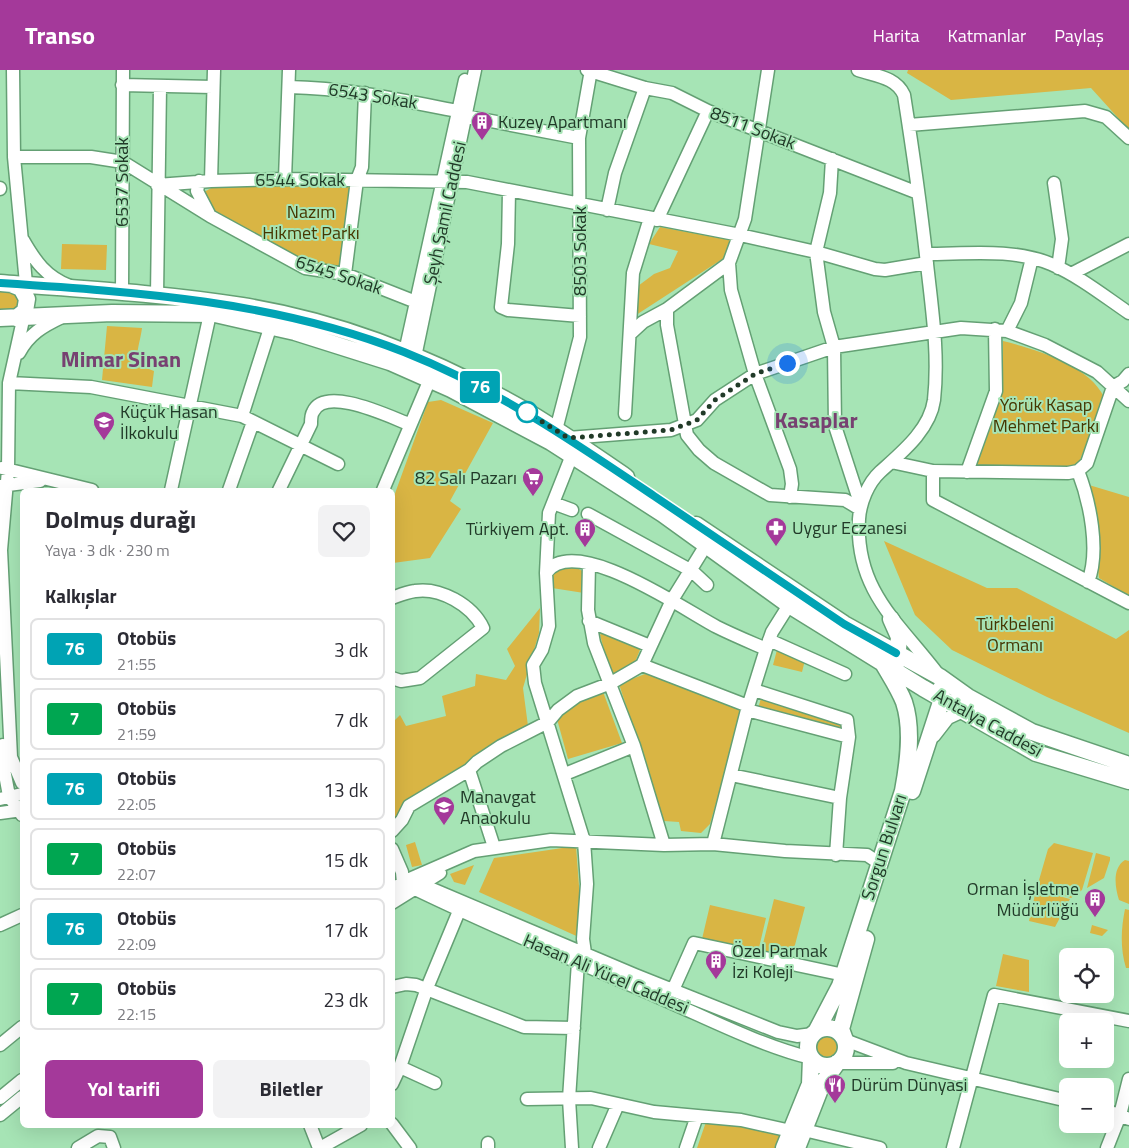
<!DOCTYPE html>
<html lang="tr">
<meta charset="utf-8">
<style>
:root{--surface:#fff;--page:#f2f2f3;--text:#2b2b33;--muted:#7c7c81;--line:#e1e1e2;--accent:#a4399a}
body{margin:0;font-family:"Titillium Web",sans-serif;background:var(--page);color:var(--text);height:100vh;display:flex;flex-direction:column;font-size:19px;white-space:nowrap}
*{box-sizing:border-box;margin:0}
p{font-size:16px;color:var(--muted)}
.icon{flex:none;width:28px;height:28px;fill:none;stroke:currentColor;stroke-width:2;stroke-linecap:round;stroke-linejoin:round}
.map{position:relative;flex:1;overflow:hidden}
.sheet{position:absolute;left:20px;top:418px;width:375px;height:640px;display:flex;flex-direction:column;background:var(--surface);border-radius:8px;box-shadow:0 5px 20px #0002}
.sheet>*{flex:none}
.badge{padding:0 10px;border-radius:4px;font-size:18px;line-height:32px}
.buttons{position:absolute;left:1059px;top:878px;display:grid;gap:10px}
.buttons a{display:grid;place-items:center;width:55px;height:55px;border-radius:8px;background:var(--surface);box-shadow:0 5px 20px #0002;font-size:25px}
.you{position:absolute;width:25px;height:25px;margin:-12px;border:4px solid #fff;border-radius:50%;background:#1a73e8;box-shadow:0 0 0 8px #1a73e833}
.map>.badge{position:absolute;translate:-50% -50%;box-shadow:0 0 0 2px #fff}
h2{padding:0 25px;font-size:19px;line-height:45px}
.round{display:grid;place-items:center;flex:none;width:52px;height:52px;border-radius:8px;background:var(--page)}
.head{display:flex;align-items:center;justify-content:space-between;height:85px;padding:0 25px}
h1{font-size:24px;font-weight:700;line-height:38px}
.cta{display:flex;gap:10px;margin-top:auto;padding:10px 25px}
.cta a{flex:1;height:58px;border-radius:8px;background:var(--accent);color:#fff;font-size:20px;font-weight:700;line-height:58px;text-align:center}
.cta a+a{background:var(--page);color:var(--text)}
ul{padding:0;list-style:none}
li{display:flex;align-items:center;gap:15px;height:62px;margin:0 10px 8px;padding:0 15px;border:2px solid var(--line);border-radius:8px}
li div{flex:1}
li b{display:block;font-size:19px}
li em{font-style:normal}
li .badge{min-width:55px;font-weight:700;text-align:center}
header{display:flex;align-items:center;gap:30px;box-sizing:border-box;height:70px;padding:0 25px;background:var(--accent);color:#fff}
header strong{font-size:24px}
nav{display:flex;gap:28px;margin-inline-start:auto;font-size:18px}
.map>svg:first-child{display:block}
</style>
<header>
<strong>Transo</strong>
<nav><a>Harita</a><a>Katmanlar</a><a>Paylaş</a></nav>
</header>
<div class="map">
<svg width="1129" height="1078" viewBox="0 0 1129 1078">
<rect width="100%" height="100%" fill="#a6e4b5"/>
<path fill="#d9b544" d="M 908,0 L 1129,0 L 1129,60 L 1091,18 L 951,30 L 907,3 Z
M 217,115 L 354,116 L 342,196 L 309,193 L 214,143 L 204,122 Z
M 660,157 L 730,170 L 724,188 L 633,247 L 638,216 L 654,204 L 670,198 L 678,181 L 649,174 Z
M 62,174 L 107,175 L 106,200 L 61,199 Z
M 0,218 L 14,220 L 20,232 L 17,240 L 0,244 Z
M 107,256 L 142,258 C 139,281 129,293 154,301 L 152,317 L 102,310 Z
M 1003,271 C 1035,279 1089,295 1104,327 L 1077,398 L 977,395 L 1002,325 Z
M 441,330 L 493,353 L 450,431 L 461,439 L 430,488 L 393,493 L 393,429 L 428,332 Z
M 1089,415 L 1129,427 L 1129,526 L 1099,508 Z
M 884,471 L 987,518 L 1017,518 L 1116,569 L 1129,560 L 1129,663 L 1047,627 L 952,580 L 915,545 Z
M 575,497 L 586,503 L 584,523 L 552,518 L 552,499 Z
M 540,538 L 539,563 L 523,618 L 528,656 L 409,731 L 393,756 L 393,652 L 400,645 L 406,656 L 446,646 L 442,626 L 475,616 L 476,604 L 506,610 L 515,596 L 507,579 Z
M 602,562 L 642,575 L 633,597 L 611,605 L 600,565 Z
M 777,580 L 805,590 L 802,602 L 773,595 Z
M 645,604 L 687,617 L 743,639 L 710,754 L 701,763 L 681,761 L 679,752 L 664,751 L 619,614 Z
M 602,619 L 622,673 L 568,689 L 557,649 L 576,632 Z
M 761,628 L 841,653 L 846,662 L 758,639 Z
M 415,772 L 422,795 L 412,797 L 406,775 Z
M 1054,773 L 1093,783 L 1082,820 L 1071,828 L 1037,817 L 1048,779 Z
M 576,776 L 583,869 L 479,822 L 494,788 Z
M 1096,783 L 1110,787 L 1110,790 L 1104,808 L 1087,818 Z
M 1125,790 L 1129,791 L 1129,834 L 1119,830 C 1115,817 1112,798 1125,790 Z
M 474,795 L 465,815 L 454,812 L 450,804 Z
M 1036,820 L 1070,829 L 1055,857 L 1029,851 Z
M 774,829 L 805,837 L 791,890 L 761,882 Z
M 710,835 L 766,848 L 758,882 L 702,869 Z
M 1125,839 L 1129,840 L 1129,898 L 1126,898 C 1120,878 1121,859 1125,839 Z
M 1092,855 L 1108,860 L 1102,866 L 1090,863 Z
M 1003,884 L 1029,890 L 1029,922 L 996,916 Z
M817 977a10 10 0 1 1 20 0a10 10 0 1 1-20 0Z
M 707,1049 L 783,1063 L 777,1078 L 697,1078 Z"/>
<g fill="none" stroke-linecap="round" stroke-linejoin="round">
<g stroke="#64a074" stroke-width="15">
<path id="minor" d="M 13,0 L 14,87 L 27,224
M 587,0 L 645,18 L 672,23 L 708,41 L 918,123
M 768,0 L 745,149 L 729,193 L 731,220 L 755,304 L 790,399 L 792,414 L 790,427
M 858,0 C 876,6 896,7 904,25 C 913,82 921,138 927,194 C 932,240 939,284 934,330 C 930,360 901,383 880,402 C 868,413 860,433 859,449 C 855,520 898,552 937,603
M 122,15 L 213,17
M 289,17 C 346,18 401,30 457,41
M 465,46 L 579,68
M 909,55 L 1085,41 L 1106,47 L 1129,68
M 14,87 L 91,87 L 123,92 L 210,146 L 305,198 L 345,204 L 416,232
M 832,89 L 830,123 L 816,182 L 824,242 L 834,277 L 835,356 L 861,436
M 285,109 L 289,0
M 199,111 L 197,121 L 209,144
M 211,111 L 214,0
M 1054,113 L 1062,169 L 1058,198
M 157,115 L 211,111 L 285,109 L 467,112 L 740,165 L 816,182 L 875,199 L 885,200 L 927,193
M 0,118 L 0,119
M 509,121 L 508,174 L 501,237 L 508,240 L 580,246
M 607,140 L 615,103 L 645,18
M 657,150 L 708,41
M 23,170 C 35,191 46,207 70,216
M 926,184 C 967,184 1013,178 1051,194 C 1079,206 1104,226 1129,243
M 345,204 L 357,110 L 362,97 L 365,23
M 1071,204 L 1129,174
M 122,223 L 123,0
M 157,225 L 160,17
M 667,239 L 667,255 L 687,365 L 699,380 L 714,393 L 770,425 L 845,430 L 860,439
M 271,255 L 242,346 L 338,394
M 1007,261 L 1021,233 L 1032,188
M 630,264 L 643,252 L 667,239 L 729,193
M 405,282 L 465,10
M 19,283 C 29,264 43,256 62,247
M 415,287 L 475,0
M 9,313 L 91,317 L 242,346
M 625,344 L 633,203 L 650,148
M 556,360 L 580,267 L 579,68 L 591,0
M 568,368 L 671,360 L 697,350 L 715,330 L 755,304 L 834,277 L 961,258 L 1007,261 L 1045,275 L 1097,302 L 1129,331
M 891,392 L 933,401 L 933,430 L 1129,533
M 2,398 L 92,420
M 933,401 L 1068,403 L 1078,401 L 1087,393 L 1113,317 L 1123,311 L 1129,304
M 1078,401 C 1090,432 1100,481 1088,512
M 967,402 L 996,321 L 995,259
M 0,416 L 40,411
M 171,420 L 210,244
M 229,420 L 253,352
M 279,420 L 311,354 C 311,351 311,345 313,342 C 325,315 390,347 409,354
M 383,420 L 430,309
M 553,433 L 572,440
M 588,444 L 692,501 L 707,515
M 589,494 L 588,540 L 594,573 L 634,676 L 664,775
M 546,503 L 549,443 L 572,385
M 392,528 C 400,525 407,522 415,521 C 440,517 472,535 483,558 L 420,608 L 401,611 L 392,608
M 589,551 L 650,576
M 769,570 L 845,604
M 642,595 L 748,636
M 754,620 L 847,650 L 849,667 L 840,728 L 836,785
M 747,640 L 849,667
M 934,666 L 948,648 L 963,641
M 3,675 L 4,699 L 9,726 L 22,745
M 565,704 L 634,676
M 731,705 L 840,728
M 22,713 L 11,687 L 1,480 L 8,400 L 9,313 L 25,241
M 0,729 L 22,724
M 0,743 L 22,740
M 392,761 L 402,750 L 409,736 L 469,700
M 713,774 L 747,640 L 766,579 L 772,562 L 789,535
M 494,777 L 469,700 L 477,692 L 501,676 L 548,652 L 558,640 L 577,626 L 611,613 L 642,595 L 672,530 L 706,475
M 392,779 L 402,802 L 403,813 C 486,854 571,889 656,926 C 705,947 761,976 811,988
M 392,819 L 412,808 L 474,781 L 551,770 L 664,775 L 713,774 L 785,781 L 867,785 L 879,793
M 432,819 L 635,905 L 778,962 L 797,966 L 813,964
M 392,833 L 440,803
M 0,855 L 22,845
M 585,883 L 583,869 L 587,814 L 584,771 L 535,613 L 533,595 L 542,580 L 549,556 L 546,503 C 574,462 686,541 717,557 C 733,565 750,572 766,579
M 392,917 L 406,914 L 416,915 L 524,957 L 574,958
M 673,920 L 694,873 L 844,905
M 845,970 L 906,993 L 1068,1031
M 0,975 L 22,957
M 837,993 L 893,993
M 435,1013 L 400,997 L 427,918 L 459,841
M 392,1014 L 400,997
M 0,1028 L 22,1010
M 527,1029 L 591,1028 L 654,1042 L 741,1050 L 791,1061
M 1105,1040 L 1129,1049
M 0,1045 L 22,1027
M 392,1054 L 410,1078
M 310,1055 L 319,1078
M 804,1060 L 880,1078
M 78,1078 L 98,1066 L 110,1067 L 114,1078
M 320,1078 L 361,1055
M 488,1078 L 488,1073
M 572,1078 L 569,1029 L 578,892
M 599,1078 L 618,1034
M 686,1078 L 697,1046
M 953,1078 L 994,925 L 1129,951
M 1107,1078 L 1120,1045 L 1129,1009"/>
</g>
<g stroke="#64a074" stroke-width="19">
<path id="major" d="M 0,213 C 80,219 162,223 242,236 C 343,252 443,293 531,344 C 564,364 595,386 626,407
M 11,214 L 21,218 L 27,229 L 25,241 L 16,248
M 0,248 L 112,243 L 215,244 L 295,262 L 390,292 L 451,319 L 551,372 L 663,444 L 789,535 L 923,618 L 1036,683 L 1129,711
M 696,455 L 844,554 L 940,607 L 968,627 L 999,644 L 1032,662 L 1129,695
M 891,549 L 899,567 L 897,592
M 912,721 L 942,629 L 941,618
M808 977a19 19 0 1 1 38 0a19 19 0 1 1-38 0Z
M 817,960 L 840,916 L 903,721 C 908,694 913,659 904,632 C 899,619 891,607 884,595
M 845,970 L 841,959 L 866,869
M 784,1078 L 810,1014 L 811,988
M 797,1078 L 822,1014 L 837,993"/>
</g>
<use href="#minor" stroke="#fff" stroke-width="12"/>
<use href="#major" stroke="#fff" stroke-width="16"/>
</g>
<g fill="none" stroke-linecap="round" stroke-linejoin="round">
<g stroke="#fff" stroke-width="11">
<path id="line" d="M 0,213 C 137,222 275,231 404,282 C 495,318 574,372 654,426 C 717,469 781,511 844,554 L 896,583"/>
</g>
<use href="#line" stroke="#00a3b4" stroke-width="8"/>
<path stroke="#213a28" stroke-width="5" stroke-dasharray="0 9" d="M 527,342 L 568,368 L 671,360 L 697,350 L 715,330 L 755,304 L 787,293"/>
</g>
<defs>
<g id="building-pin" transform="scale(1.125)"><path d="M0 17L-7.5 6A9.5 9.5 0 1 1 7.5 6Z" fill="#a4399a" stroke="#a6e4b5"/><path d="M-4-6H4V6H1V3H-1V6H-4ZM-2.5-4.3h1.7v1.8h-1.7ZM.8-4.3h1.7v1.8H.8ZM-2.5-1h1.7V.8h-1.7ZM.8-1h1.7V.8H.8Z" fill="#fff"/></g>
<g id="school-pin" transform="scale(1.125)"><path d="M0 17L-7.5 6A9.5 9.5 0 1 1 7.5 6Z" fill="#a4399a" stroke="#a6e4b5"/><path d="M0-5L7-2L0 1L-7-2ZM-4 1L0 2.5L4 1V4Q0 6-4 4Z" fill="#fff"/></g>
<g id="supermarket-pin" transform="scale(1.125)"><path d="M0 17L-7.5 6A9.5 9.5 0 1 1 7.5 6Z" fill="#a4399a" stroke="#a6e4b5"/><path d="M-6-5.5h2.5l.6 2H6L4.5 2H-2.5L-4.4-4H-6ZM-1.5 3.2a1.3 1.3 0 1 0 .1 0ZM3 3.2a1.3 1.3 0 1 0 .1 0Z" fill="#fff"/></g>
<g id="pharmacy-pin" transform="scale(1.125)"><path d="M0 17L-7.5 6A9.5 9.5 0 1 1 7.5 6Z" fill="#a4399a" stroke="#a6e4b5"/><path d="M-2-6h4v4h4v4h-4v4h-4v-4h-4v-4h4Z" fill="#fff"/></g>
<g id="restaurant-pin" transform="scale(1.125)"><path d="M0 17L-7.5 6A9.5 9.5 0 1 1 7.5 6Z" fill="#a4399a" stroke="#a6e4b5"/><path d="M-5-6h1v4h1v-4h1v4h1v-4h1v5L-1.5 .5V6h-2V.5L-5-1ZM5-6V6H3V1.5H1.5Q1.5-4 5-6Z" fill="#fff"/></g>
</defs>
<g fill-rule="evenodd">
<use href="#building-pin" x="482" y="52"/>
<use href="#school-pin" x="104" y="352"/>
<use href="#supermarket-pin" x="533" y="408"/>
<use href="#pharmacy-pin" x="776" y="458"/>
<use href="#building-pin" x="585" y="459"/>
<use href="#school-pin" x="444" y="737"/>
<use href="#building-pin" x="1095" y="829"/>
<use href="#building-pin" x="716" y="891"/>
<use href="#restaurant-pin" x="835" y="1015"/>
</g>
<circle fill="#fff" stroke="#00a3b4" stroke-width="2.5" cx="527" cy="342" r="10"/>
<g text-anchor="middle" stroke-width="4" stroke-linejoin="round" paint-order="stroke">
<g font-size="18" fill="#213a28" stroke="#a6e4b5">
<text transform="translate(373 26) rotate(9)" y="6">6543 Sokak</text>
<text transform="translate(753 58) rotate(21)" y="6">8511 Sokak</text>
<text x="300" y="116">6544 Sokak</text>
<text transform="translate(122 112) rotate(-90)" y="6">6537 Sokak</text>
<text transform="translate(445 143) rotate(-78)" y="6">Şeyh Şamil Caddesi</text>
<text transform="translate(580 181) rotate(-90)" y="6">8503 Sokak</text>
<text transform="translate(339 205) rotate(18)" y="6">6545 Sokak</text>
<text transform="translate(988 653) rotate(29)" y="6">Antalya Caddesi</text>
<text transform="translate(884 777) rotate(-72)" y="6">Sorgun Bulvarı</text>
<text transform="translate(606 904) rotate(23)" y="6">Hasan Ali Yücel Caddesi</text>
</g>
<g font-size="18" fill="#213a28" stroke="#a6e4b5" text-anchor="start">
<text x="498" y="58">Kuzey Apartmanı</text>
<text x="120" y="348">Küçük Hasan<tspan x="120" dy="21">İlkokulu</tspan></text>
<text x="517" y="414" text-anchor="end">82 Salı Pazarı</text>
<text x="792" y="464">Uygur Eczanesi</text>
<text x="569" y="465" text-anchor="end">Türkiyem Apt.</text>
<text x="460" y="733">Manavgat<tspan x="460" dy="21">Anaokulu</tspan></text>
<text x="1079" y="825" text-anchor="end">Orman İşletme<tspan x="1079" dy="21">Müdürlüğü</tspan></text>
<text x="732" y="887">Özel Parmak<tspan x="732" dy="21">İzi Koleji</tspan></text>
<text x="851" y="1021">Dürüm Dünyasi</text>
</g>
<g font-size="18" fill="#463600" stroke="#a6e4b5">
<text x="311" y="148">Nazım<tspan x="311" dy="21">Hikmet Parkı</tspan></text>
<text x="1046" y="341">Yörük Kasap<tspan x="1046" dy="21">Mehmet Parkı</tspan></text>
<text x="1015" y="560">Türkbeleni<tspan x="1015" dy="21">Ormanı</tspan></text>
</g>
<g font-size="22" font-weight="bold" fill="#774171" stroke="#a6e4b5">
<text x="121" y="297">Mimar Sinan</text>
<text x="816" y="358">Kasaplar</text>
</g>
</g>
</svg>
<div class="buttons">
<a><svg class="icon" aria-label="locate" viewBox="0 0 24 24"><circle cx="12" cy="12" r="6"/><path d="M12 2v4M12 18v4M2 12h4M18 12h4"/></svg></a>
<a>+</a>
<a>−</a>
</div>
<div class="you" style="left:787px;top:293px"></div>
<b class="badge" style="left:480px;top:317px;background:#00a3b4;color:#fff">76</b>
<section class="sheet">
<div class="head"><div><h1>Dolmuş durağı</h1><p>Yaya · 3 dk · 230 m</p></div><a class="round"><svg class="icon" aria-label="heart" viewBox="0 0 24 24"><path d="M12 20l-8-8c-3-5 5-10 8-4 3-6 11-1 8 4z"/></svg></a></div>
<h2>Kalkışlar</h2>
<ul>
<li><span class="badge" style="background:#00a3b4;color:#fff">76</span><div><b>Otobüs</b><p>21:55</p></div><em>3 dk</em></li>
<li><span class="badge" style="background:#00a651;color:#fff">7</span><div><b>Otobüs</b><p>21:59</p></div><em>7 dk</em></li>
<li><span class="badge" style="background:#00a3b4;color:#fff">76</span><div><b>Otobüs</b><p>22:05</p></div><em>13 dk</em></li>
<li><span class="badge" style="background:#00a651;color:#fff">7</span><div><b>Otobüs</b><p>22:07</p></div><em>15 dk</em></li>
<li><span class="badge" style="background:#00a3b4;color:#fff">76</span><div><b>Otobüs</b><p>22:09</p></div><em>17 dk</em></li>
<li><span class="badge" style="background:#00a651;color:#fff">7</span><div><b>Otobüs</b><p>22:15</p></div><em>23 dk</em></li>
</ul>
<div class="cta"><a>Yol tarifi</a><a>Biletler</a></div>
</section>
</div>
